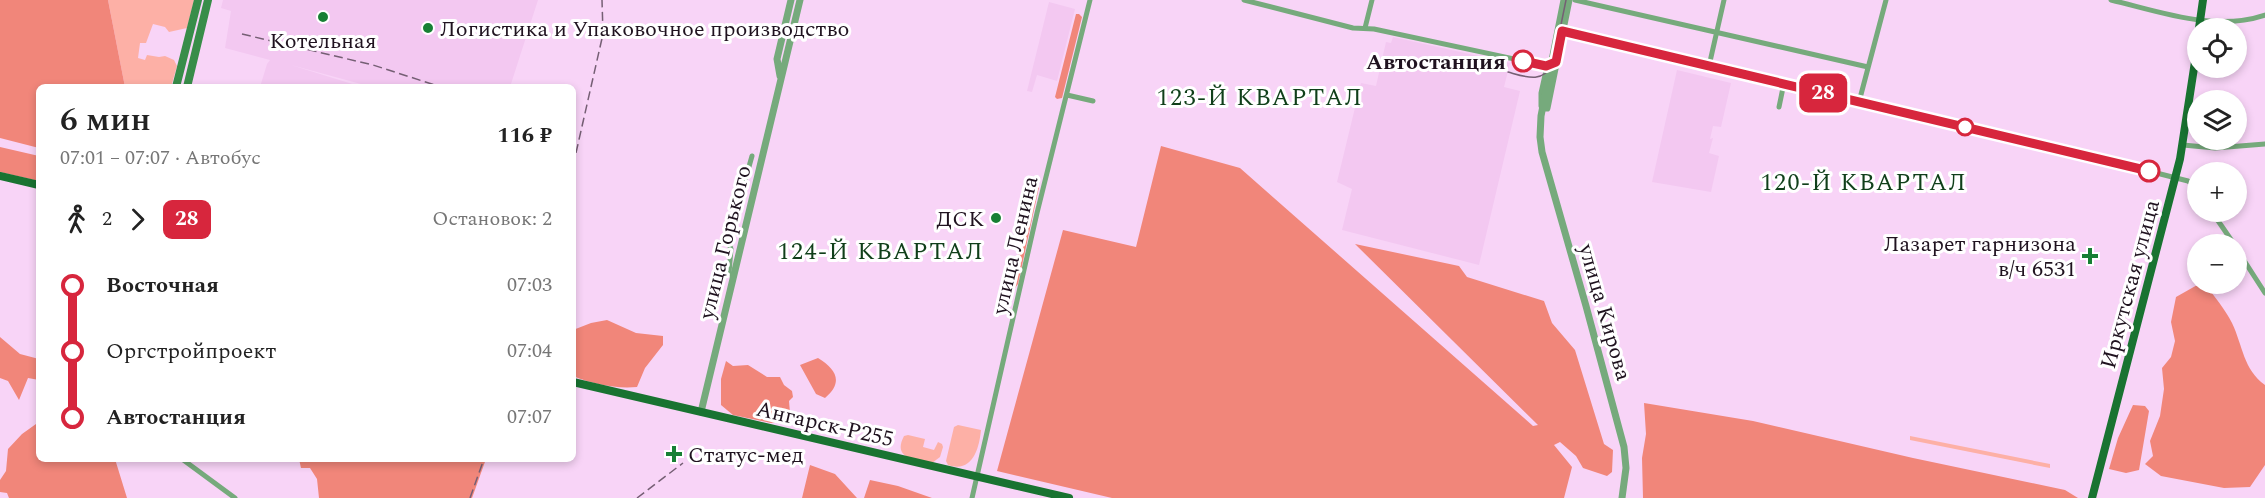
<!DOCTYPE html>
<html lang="ru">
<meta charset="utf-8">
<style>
:root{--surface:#fff;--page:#f6f6f6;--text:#222;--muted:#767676}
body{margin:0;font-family:Spectral,serif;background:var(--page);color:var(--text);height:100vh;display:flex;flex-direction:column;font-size:22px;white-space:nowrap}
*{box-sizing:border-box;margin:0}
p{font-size:20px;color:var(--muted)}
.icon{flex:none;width:33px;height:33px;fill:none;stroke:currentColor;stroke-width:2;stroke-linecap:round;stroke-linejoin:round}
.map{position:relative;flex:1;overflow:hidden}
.drawer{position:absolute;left:36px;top:84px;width:540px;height:378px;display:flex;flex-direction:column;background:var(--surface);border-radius:9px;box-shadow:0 3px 9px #0003}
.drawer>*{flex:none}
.badge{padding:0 12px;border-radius:9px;font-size:21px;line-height:39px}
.fabs{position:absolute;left:2187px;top:18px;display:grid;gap:12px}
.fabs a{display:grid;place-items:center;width:60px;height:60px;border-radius:50%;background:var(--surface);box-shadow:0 3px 9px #0003;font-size:30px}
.map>.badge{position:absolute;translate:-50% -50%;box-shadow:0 0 0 3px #fff}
.legs{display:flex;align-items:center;gap:9px;height:66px;padding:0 24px;font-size:20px}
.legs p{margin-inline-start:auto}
.overview{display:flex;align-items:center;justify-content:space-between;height:102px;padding:0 24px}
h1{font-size:33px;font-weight:600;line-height:45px}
ul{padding:0 24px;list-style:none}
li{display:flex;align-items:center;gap:21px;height:66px;font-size:22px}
li i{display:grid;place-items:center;width:9px;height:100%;margin:0 8px;background:currentColor}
li i::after{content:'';width:15px;height:15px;margin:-8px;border:4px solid;border-radius:50%;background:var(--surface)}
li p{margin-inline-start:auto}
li:first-child i{background:linear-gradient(#0000 50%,currentColor 0)}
li:last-child i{background:linear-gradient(currentColor 50%,#0000 0)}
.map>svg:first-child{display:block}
</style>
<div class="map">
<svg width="2265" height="498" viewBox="0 0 2265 498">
<rect width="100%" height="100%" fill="#f8d4f7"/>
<path fill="#f3c8f1" d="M 223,0 L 538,0 L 510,87 L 372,87 L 291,65 L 362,87 L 260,87 L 267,64 L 270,60 L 225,48 L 231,11 L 221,8 Z
M 1049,2 L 1075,9 L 1057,81 L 1037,75 L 1032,92 L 1027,91 Z
M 1393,37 L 1510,63 L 1504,87 L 1520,91 L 1479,265 L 1342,230 L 1352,189 L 1337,182 L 1361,83 L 1376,86 L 1386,42 L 1391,43 Z
M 1677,70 L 1731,83 L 1721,127 L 1713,126 L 1710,139 L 1713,138 L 1709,153 L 1719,156 L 1711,192 L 1652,182 Z"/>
<path fill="#fdb0a6" d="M 108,0 L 194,0 L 187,28 L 169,32 L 165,27 L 153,24 L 146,43 L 140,43 L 138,58 L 145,60 L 147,55 L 159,57 L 165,56 L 174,60 L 177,66 L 171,87 L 125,87 Z
M 958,425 L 981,430 C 979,450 972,473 948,465 L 946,461 L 954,427 Z
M 908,435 L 925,439 L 923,447 L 934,450 L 938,442 L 942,444 L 943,447 L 940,457 L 932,463 C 915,459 892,459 904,436 Z
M 1910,436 L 2050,464 L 2050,468 L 1910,440 Z"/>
<path fill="#f1867a" d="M 0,0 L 108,0 L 125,87 L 39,87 L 39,148 L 0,138 Z
M 1076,14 L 1079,14 L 1082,17 L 1062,98 L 1057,99 L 1055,97 Z
M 1161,146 L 1240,168 L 1533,426 L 1538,425 L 1355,244 L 1459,266 L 1467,277 L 1544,301 L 1552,323 L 1575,350 L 1604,444 L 1613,450 L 1612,472 L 1607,476 L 1583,468 L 1576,456 L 1560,442 L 1554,445 L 1572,467 L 1564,498 L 1112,498 L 997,471 L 1063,230 L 1136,247 Z
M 0,147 L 39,156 L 39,181 L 0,172 Z
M 1039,187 L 1018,284 L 1015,288 L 1012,286 L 1013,278 L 1033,191 Z
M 2199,284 L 2205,284 C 2214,296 2225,309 2232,323 C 2243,346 2243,369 2265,385 L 2265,465 L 2250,487 L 2224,488 L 2161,476 L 2145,464 L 2153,456 L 2150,441 L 2160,416 L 2164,389 L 2162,368 L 2171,357 L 2175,341 L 2171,322 L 2176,297 Z
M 607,320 L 636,333 L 663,336 L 663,345 L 645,368 L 637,387 C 615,389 593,384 573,376 L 573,330 L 591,323 Z
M 0,337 L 20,354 L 39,359 L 39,380 L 28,378 L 19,400 L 8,381 L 0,378 Z
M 818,358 C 836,369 844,382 825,398 L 816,394 L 800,365 Z
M 726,361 L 733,366 L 748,365 L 767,377 L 780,377 L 784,385 L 792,391 L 793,397 L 789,401 L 790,413 L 782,421 L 771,423 L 733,415 L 721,405 L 721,379 Z
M 1644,403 L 1753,421 L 1913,458 L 2065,490 L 2078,498 L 1643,498 L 1642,458 L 1646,434 Z
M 2133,405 L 2145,406 L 2149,411 L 2139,470 L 2126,473 L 2109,469 L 2118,438 Z
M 36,424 L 39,425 L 39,459 L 115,459 L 127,498 L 9,498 L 7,493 L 0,492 L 0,480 L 6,471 L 8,449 L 22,434 Z
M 299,459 L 486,459 L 472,498 L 319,498 L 317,479 L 310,468 L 301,468 Z
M 810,465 L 835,474 L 857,498 L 802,498 Z
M 870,480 L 898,486 L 932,498 L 864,498 Z"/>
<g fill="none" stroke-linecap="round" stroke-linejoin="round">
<path stroke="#76aa7c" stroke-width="5" d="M 1244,0 L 1353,28 L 1374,29 L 1547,66 L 1552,63
M 1575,0 L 1868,67
M 2111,0 C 2161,12 2214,32 2265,15
M 1365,28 L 1372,0
M 1561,30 L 2121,164 L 2188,181 L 2198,190
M 1709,66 L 1724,0
M 1067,95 L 1093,101
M 1859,102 L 1886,0
M 1541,106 L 1541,93 L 1547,66
M 1779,107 L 1784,83
M 2183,145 L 2215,148 L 2265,144
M 2212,212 L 2234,244
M 2236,248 L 2265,293
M 734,276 L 729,273 L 731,249 L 728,241 L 752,156
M 182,459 L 235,498
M 972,498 L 1037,213 L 1090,0"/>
<path stroke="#76aa7c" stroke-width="7" d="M 1564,0 L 1541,116 L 1540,137 L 1542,152 L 1586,306 L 1624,447 L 1626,468 L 1622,498
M 780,76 L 777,59 L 791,0
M 1547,108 L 1569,0
M 701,412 L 800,0"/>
<path stroke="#388d49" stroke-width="8" d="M 176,87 L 198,0
M 187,87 L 208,0"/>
<path stroke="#197331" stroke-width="8" d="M 2199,28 L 2203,0
M 0,176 L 39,185
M 573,382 L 1069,498
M 2092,498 L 2180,159 L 2198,42"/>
<path stroke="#755f74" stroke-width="1.5" d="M 1508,72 C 1526,77 1542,84 1553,64 L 1566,0"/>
<path stroke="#755f74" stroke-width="1.5" stroke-dasharray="9 4.5" stroke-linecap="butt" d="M 242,34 L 373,65 L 441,87
M 482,86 L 487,87
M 573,166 L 603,34 L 602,0
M 470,498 L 484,459
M 637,498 L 683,463"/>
</g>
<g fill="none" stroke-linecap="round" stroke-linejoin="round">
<g stroke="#fff" stroke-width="14">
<path id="line-1" d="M 1523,61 L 1546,66 L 1556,62 L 1562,31 L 2149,171"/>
</g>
<use href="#line-1" stroke="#d7263d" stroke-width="9"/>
</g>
<g fill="#178034" stroke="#fff" stroke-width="2">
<circle cx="323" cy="17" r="6"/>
<circle cx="428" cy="28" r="6"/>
<circle cx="996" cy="218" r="6"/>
<path d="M2087 247h6v6h6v6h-6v6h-6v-6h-6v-6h6z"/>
<path d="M671 445h6v6h6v6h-6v6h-6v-6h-6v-6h6z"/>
</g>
<g fill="#fff" stroke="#d7263d" stroke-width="3">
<circle cx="1523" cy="61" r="10"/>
<circle cx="1965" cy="127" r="8"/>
<circle cx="2149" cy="171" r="10"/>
</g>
<g text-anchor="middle" stroke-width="6" stroke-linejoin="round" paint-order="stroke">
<g font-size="22" fill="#1f121f" stroke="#fff" text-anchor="start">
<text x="440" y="36">Логистика и Упаковочное производство</text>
<text x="323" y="48" text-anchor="middle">Котельная</text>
<text x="984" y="226" text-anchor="end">ДСК</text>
<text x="2076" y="251" text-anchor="end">Лазарет гарнизона<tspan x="2076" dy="25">в/ч 6531</tspan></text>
<text x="688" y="462">Статус-мед</text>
</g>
<g font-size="22" font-weight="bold" fill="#1f121f" stroke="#fff" text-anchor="end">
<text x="1506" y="69">Автостанция</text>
</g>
<g font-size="22" fill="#1f121f" stroke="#fff">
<text transform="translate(724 242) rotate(-76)" y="8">улица Горького</text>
<text transform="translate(1014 245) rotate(-77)" y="8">улица Ленина</text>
<text transform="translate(2129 284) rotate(-75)" y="8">Иркутская улица</text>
<text transform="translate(1606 312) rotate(74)" y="8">улица Кирова</text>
<text transform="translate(825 423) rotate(13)" y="8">Ангарск-Р255</text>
</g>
<g font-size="24" letter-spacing="1.5" fill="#103f1a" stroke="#fff">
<text x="1260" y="105">123-Й КВАРТАЛ</text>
<text x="1864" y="190">120-Й КВАРТАЛ</text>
<text x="881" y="259">124-Й КВАРТАЛ</text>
</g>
</g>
</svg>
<div class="fabs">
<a><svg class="icon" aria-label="locate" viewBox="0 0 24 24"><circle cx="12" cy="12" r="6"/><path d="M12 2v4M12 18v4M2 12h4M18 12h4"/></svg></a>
<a><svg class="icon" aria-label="layers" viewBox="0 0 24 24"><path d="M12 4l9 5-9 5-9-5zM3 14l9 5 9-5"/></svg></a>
<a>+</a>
<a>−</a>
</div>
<b class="badge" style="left:1823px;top:93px;background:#d7263d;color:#fff">28</b>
<section class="drawer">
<div class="overview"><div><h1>6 мин</h1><p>07:01 – 07:07 · Автобус</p></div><b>116 ₽</b></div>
<div class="legs"><svg class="icon" aria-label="walk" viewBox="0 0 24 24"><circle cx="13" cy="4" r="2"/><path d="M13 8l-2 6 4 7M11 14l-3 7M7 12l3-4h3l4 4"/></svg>2<svg class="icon" aria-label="forward" viewBox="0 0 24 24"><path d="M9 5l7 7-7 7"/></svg><b class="badge" style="background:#d7263d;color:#fff">28</b><p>Остановок: 2</p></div>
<ul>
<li><i style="color:#d7263d"></i><b>Восточная</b><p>07:03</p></li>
<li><i style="color:#d7263d"></i><span>Оргстройпроект</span><p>07:04</p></li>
<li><i style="color:#d7263d"></i><b>Автостанция</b><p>07:07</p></li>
</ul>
</section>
</div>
